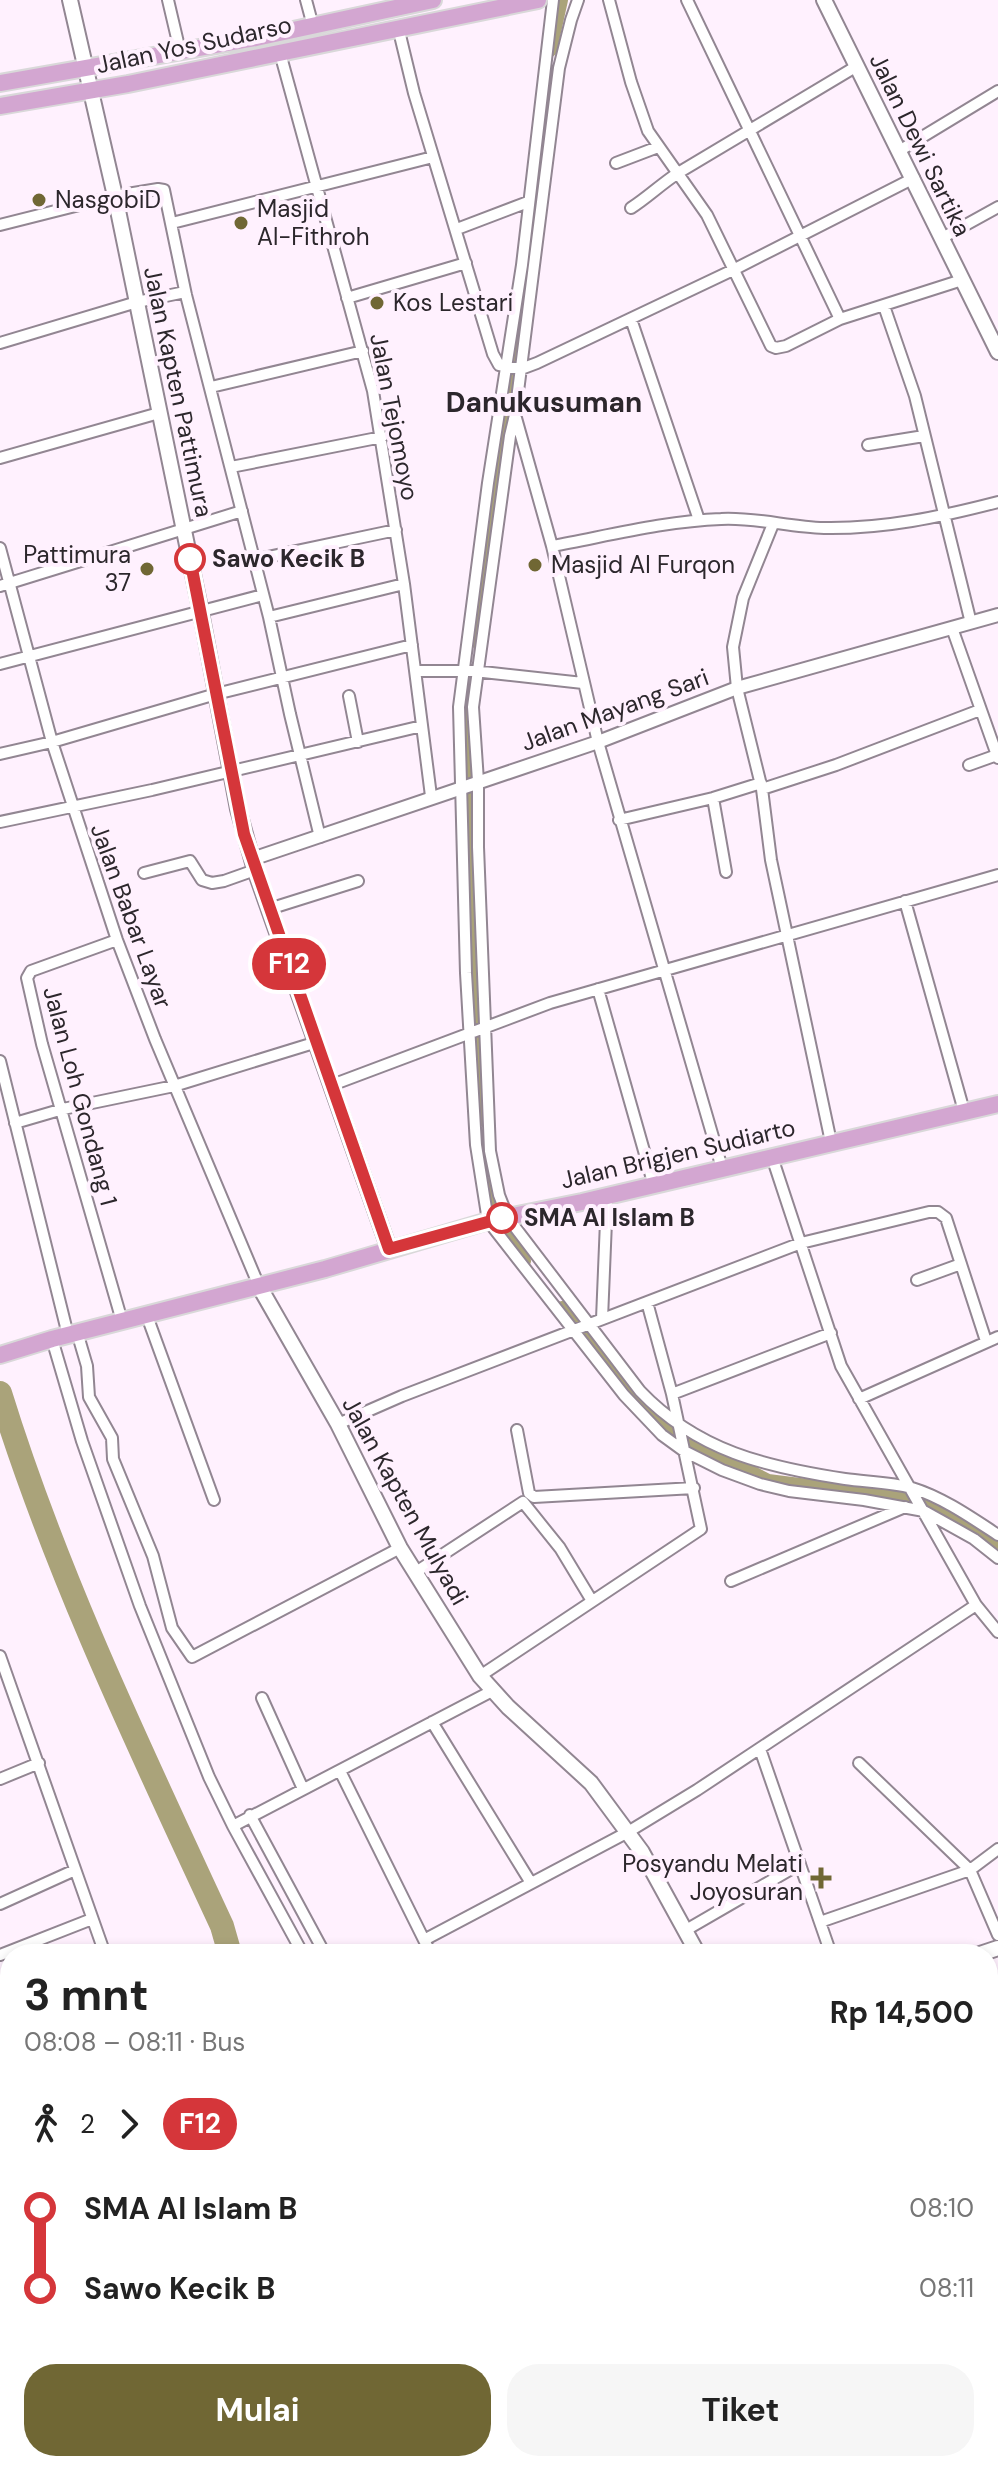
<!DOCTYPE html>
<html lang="id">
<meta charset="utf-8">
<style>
:root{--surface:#fff;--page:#f6f6f6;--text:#222;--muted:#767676;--accent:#706734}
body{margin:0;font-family:"DM Sans",sans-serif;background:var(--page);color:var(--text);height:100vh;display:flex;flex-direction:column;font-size:30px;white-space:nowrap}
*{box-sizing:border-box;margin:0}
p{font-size:26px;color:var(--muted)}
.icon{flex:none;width:44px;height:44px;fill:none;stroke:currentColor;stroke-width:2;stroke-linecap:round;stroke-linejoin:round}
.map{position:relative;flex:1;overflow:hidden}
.panel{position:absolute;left:0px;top:1944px;width:998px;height:528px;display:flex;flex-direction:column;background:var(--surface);border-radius:32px 32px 0 0;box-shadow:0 4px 12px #0003}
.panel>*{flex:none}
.badge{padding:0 16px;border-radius:26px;font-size:28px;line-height:52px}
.map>.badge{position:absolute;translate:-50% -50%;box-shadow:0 0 0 4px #fff}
.legs{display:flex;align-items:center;gap:12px;height:88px;padding:0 24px;font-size:26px}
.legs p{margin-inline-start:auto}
.overview{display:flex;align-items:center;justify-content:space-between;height:136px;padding:0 24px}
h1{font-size:44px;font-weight:700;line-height:60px}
.button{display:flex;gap:16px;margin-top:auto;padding:16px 24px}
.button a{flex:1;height:92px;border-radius:32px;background:var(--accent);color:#fff;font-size:32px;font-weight:700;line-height:92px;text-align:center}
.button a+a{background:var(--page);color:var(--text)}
ul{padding:0 24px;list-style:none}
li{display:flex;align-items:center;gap:28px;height:80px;font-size:30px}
li i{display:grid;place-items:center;width:12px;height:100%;margin:0 10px;background:currentColor}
li i::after{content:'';width:20px;height:20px;margin:-10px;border:6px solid;border-radius:50%;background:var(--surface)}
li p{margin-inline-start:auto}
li:first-child i{background:linear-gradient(#0000 50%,currentColor 0)}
li:last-child i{background:linear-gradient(currentColor 50%,#0000 0)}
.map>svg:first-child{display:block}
</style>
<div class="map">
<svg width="998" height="2472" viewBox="0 0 998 2472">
<rect width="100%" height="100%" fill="#fff1fe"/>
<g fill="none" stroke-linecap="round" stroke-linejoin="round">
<path stroke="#aaa37a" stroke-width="14" d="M 550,50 L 561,0
M 472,641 L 531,242 L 537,174
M 464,697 L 472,788 L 477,1040 L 480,1081 L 478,1120
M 485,1184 L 493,1215 L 524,1261
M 562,1308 L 637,1395 L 686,1438 L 768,1481 L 919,1500 L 982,1528 L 998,1542"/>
<path stroke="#aaa37a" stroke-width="24" d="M 0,1393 C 57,1577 141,1751 222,1926 L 230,1954
M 0,2323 L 10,2329
M 0,2430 L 10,2432
M 106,2462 L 123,2472
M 152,2462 L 156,2472
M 389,2462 L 394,2472
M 367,2472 L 371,2470 L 376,2472"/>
<g stroke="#928692" stroke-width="14">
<path id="minor" d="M 168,0 L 180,51
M 306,0 L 313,26
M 553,0 L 522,265 L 488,483 L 459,707 L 466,973 L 476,1145 L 488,1221 L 624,1395 L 662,1435 L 684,1451 L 722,1470 L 760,1484 L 789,1491 L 864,1500 L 924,1511 L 974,1539 L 998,1558
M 578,0 L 571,20 L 559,68 L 515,415 L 510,436 L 473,707 L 478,781 L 478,847 L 490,1151 L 499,1195 L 508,1218 L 640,1391 C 697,1451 766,1467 845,1479 C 866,1482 891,1482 912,1488 C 942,1497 972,1518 998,1535
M 609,0 L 631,82 L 648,131 L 707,215 L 771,346 L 776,348 L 786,346 L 840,319 L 962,280
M 687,0 L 840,319
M 398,27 L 414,93 L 493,354 L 499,365 L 521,369 L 537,363 L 733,270 L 914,178
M 280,53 L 373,391 L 404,584 L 431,796
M 899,151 L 998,91
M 616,163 L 658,147
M 631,208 C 648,197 660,185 678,173 L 857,66
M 172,223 L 433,157
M 0,225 L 115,196 L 158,189 L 164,190 L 186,295 L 269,617 L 290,714 L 320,837
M 457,229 L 528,202
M 942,238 L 998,207
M 347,298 L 466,263
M 884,306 L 915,396 L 971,623
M 631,319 L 699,520
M 0,343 L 137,302 L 185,292
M 211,387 L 363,351
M 516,418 L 552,546 L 598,742 L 722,1168
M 868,445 L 924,436
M 0,458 L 159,413
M 231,467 L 382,437
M 773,524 L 743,598 L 733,647 L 737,688 L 762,789 L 771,860 L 831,1142
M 552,546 C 607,536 665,521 721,519 C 755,517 789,527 824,528 C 884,529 940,517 998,502
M 0,548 L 52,742 L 117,940 L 155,1039 L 259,1286
M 254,560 L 396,530
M 0,586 L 242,511
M 269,617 L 404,584
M 952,628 L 998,758
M 0,664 L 263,595
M 415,671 L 474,671 L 583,683
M 349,696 L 358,742
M 0,754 L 52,742 L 216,694 L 412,645
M 969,765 L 997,755
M 762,789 L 836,765 L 980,710
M 713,798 L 726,872
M 619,820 L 713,798 L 761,783
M 0,822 L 152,790 L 422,726
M 144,873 L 190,861 L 202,880 L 212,883 L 224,881 L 255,870
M 905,901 L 964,1111
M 269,909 L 358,881
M 117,940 L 31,971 L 27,978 L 42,1044 L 122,1321
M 598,989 L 654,1186
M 0,1061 L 68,1335
M 332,1085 L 550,1003 L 998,875
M 15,1123 L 63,1109 L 174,1086 L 317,1042
M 772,1157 L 841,1366 L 976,1605 L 998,1632
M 917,1280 L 961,1264
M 147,1316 L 214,1500
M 602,1319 L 607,1197
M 77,1332 L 87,1366 L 89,1397 L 112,1438 L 113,1459 L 153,1556 L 172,1628 L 192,1657 L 400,1548
M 52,1339 L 82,1441 L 140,1606 L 209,1777 L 233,1826 L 303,1954
M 672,1394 L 831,1333
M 859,1399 L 998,1337
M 338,1424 L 402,1396 L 801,1243 L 929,1212 L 938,1212 L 946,1218 L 986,1341
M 517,1430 L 529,1493 L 534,1497 L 694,1488
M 416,1572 L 523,1502 L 560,1548 L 592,1601
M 731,1581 L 905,1507
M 0,1656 L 105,1954
M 480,1676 L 701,1529 L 672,1394 L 647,1302
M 262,1698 L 303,1789
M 432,1722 L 531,1883
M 760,1749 L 831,1954
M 859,1763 L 970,1870 L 998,1935
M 340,1771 L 431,1954
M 0,1779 L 39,1763
M 250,1815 L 325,1954
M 233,1826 L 492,1691
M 0,1904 L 75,1870
M 820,1922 L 970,1870 L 998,1849
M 686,1930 L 800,1864
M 424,1940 L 628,1832 L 697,1790 L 976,1605
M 0,1955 L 92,1919
M 988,2062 L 998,2087
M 988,2105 L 998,2103
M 988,2160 L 998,2155
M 0,2308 L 10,2312
M 988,2370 L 998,2369
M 225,2462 L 260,2472
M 292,2462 L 301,2472
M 618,2462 L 626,2472
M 757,2462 L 760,2472
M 650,2468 L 666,2462
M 900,2472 L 930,2462"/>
</g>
<g stroke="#928692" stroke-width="16">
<path id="tertiary" d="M 252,859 L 598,742 L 737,688 L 998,615
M 937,2462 L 942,2472"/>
</g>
<g stroke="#928692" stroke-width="18">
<path id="secondary" d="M 70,0 L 115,196 L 201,613 L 238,809 L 255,870 L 389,1249
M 824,0 L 998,352
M 259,1286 L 338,1424 L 400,1548 L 480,1676 L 508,1707 L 591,1783 L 642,1852 L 698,1954
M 980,1954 L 998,1948"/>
</g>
<g stroke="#d9d8d9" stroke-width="20">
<path id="primary" d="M 0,83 L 256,38 L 433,0
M 0,106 L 128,84 L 538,0
M 0,1355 L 52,1339 L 325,1269 L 488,1221 L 582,1202 L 998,1104"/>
</g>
<use href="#minor" stroke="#fff" stroke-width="10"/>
<use href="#tertiary" stroke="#fff" stroke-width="12"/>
<use href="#secondary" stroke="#fff" stroke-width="14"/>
<use href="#primary" stroke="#d3a6d1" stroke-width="16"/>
</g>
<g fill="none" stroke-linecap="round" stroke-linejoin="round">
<g stroke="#fff" stroke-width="18">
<path id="line-1" d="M 190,559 L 244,834 L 389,1249 L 502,1218"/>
</g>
<use href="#line-1" stroke="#d5363a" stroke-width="12"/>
</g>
<g fill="#706734" stroke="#fff1fe" stroke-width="3">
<circle cx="39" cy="200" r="8"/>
<circle cx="241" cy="223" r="8"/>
<circle cx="377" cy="303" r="8"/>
<circle cx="535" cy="565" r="8"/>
<circle cx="147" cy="569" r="8"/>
<path d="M817 1866h8v8h8v8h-8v8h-8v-8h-8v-8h8z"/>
</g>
<g fill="#fff" stroke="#d5363a" stroke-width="4">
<circle cx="190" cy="559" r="14"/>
<circle cx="502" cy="1218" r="14"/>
</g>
<g text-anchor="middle" stroke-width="8" stroke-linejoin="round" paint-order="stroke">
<g font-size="24" fill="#2c272c" stroke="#fff1fe">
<text transform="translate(194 45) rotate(-12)" y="8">Jalan Yos Sudarso</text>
<text transform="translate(920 145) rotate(64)" y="8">Jalan Dewi Sartika</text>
<text transform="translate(178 392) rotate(78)" y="8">Jalan Kapten Pattimura</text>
<text transform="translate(394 417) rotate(79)" y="8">Jalan Tejomoyo</text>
<text transform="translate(615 710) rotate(-20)" y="8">Jalan Mayang Sari</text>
<text transform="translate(131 916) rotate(70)" y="8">Jalan Babar Layar</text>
<text transform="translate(80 1096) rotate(75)" y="8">Jalan Loh Gondang 1</text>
<text transform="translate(678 1154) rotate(-13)" y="8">Jalan Brigjen Sudiarto</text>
<text transform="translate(405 1501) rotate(61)" y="8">Jalan Kapten Mulyadi</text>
</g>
<g font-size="24" fill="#2c272c" stroke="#fff1fe" text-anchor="start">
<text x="55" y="208">NasgobiD</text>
<text x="257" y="217">Masjid<tspan x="257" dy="28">Al-Fithroh</tspan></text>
<text x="393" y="311">Kos Lestari</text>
<text x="131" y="563" text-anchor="end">Pattimura<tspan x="131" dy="28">37</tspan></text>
<text x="551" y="573">Masjid Al Furqon</text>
<text x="803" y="1872" text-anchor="end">Posyandu Melati<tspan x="803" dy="28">Joyosuran</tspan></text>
</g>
<g font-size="24" font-weight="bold" fill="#2c272c" stroke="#fff1fe" text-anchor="start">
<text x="212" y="567">Sawo Kecik B</text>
<text x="524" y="1226">SMA Al Islam B</text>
</g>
<g font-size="28" font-weight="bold" fill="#2c272c" stroke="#fff1fe">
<text x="544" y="412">Danukusuman</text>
</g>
</g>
</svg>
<b class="badge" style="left:289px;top:964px;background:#d5363a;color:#fff">F12</b>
<section class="panel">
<div class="overview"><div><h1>3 mnt</h1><p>08:08 – 08:11 · Bus</p></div><b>Rp 14,500</b></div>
<div class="legs"><svg class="icon" aria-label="walk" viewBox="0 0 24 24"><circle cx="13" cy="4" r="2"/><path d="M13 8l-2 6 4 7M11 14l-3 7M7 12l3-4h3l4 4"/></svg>2<svg class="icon" aria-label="forward" viewBox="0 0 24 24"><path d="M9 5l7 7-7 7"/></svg><b class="badge" style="background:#d5363a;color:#fff">F12</b></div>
<ul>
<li><i style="color:#d5363a"></i><b>SMA Al Islam B</b><p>08:10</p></li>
<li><i style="color:#d5363a"></i><b>Sawo Kecik B</b><p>08:11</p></li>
</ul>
<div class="button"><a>Mulai</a><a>Tiket</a></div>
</section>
</div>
